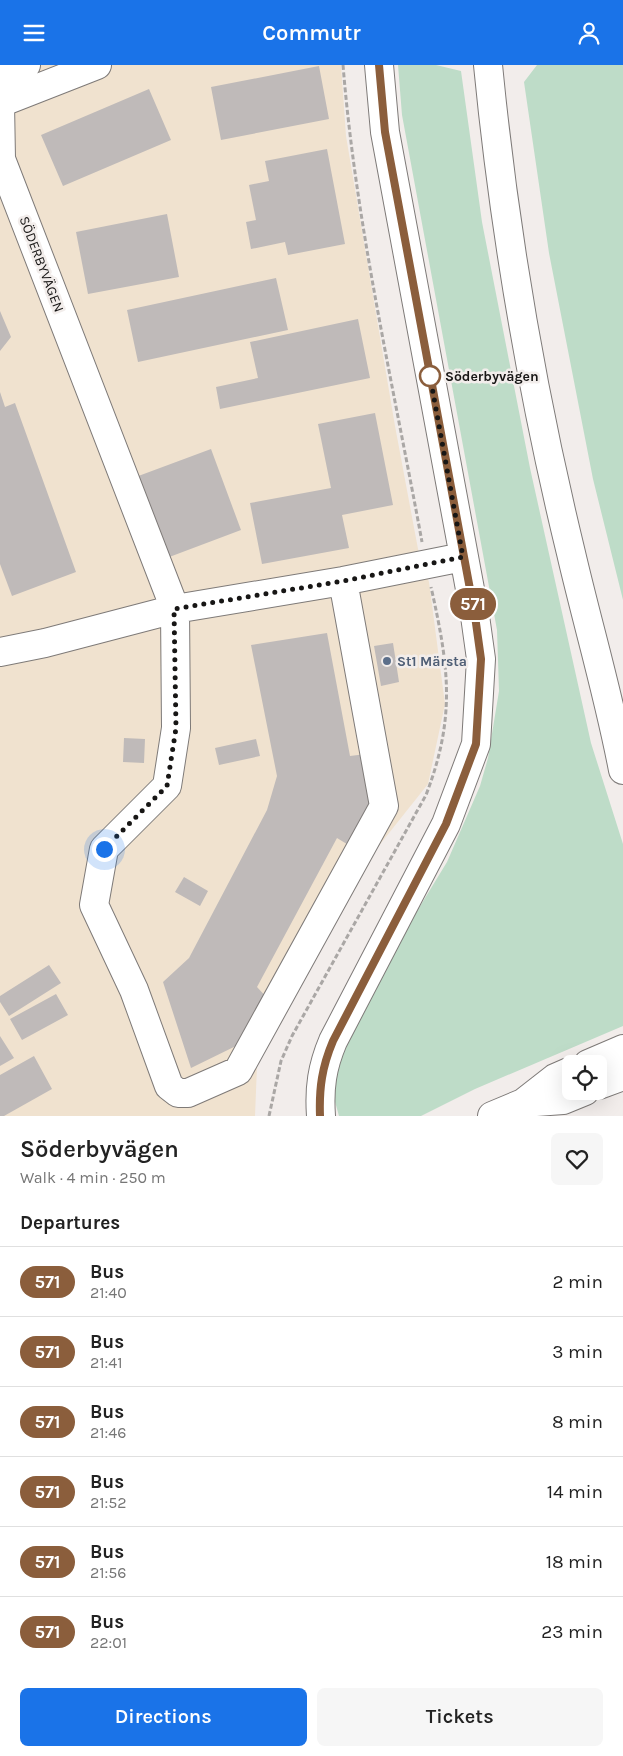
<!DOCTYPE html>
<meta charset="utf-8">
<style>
:root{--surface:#fff;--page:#f6f6f6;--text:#222;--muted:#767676;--line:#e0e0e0;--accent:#1a73e8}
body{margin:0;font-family:Karla,sans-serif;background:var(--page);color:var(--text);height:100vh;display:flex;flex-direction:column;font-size:19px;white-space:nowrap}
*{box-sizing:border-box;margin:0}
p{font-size:16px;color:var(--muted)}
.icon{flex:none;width:28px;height:28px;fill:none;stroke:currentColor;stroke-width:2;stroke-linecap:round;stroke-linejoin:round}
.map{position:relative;height:1051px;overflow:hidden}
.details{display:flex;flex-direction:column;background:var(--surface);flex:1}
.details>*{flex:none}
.badge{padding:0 10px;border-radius:16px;font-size:18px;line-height:32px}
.buttons{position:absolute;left:562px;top:990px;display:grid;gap:10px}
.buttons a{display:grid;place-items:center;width:45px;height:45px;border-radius:8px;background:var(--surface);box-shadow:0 5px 20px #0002;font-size:25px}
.you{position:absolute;width:25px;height:25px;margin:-12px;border:4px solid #fff;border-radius:50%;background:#1a73e8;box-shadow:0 0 0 8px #1a73e833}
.map>.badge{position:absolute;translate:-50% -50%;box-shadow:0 0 0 2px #fff}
h2{padding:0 20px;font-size:19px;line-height:45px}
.round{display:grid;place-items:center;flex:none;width:52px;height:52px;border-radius:8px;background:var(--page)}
.overview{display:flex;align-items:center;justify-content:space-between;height:85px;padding:0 20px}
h1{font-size:24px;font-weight:600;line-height:38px}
.cta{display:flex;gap:10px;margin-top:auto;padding:10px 20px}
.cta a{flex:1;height:58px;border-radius:8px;background:var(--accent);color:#fff;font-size:20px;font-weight:600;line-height:58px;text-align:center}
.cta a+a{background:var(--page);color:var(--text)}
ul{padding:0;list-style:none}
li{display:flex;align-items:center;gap:15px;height:70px;padding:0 20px;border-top:1px solid var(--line)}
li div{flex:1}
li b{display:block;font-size:19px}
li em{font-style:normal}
li .badge{min-width:55px;font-weight:700;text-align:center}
header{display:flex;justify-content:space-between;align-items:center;height:65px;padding:0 20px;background:var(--accent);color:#fff;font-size:22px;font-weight:600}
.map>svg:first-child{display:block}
</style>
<header><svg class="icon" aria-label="menu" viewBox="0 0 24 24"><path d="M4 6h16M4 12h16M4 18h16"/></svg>Commutr<svg class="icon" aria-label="person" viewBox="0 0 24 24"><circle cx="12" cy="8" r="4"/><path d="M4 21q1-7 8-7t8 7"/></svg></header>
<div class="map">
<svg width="623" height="1051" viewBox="0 0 623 1051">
<rect width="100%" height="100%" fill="#f2edeb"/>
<path fill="#f0e2cf" d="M 0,0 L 341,0 L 346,71 L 395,361 L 418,484 L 429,517 L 445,639 L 428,719 L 362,802 L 290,931 L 257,1001 L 255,1051 L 0,1051 Z"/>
<path fill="#bedcc8" d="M 398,0 L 436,0 L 461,6 L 482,157 L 530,403 L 591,678 L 623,779 L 623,961 L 475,1024 L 421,1051 L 339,1051 L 332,1026 L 342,969 L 447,797 L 480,721 L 488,693 L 499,626 L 497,565 L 402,50 Z
M 537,0 L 623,0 L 623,535 L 593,414 L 549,188 L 524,17 Z"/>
<path fill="#bfbab9" d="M 319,1 L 329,54 L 221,75 L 211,22 Z
M 149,24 L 171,75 L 63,121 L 41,70 Z
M 327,84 L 345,179 L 288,190 L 285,177 L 251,184 L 246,157 L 256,155 L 249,120 L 269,116 L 265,96 Z
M 167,149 L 179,212 L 88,229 L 76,167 Z
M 276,213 L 288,265 L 138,297 L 127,245 Z
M 0,246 L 11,272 L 0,286 Z
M 358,254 L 370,313 L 220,344 L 216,322 L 258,313 L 250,277 Z
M 0,327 L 5,342 L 15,338 L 76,507 L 12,531 L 0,499 Z
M 375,348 L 393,440 L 342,450 L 349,483 L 262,499 L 250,438 L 331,423 L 318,359 Z
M 211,384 L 241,465 L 164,494 L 133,413 Z
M 327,568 L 350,691 L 366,689 L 378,742 L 355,784 L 337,773 L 257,922 L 270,936 L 242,978 L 191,1003 L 163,917 L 189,893 L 267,745 L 277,711 L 251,580 Z
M 393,578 L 399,617 L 381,621 L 374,581 Z
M 124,673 L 145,674 L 144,698 L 123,697 Z
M 256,674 L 260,691 L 219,700 L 215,683 Z
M 184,812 L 208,826 L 200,841 L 175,827 Z
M 49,900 L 61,918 L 9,951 L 0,937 L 0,931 Z
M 56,929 L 68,950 L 22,975 L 10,954 Z
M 0,971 L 14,993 L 0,1001 Z
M 34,991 L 52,1024 L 4,1051 L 0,1051 L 0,1010 Z"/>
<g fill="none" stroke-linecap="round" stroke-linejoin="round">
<g stroke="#7e7a78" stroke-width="30">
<path id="minor" d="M 97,0 L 0,38 L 1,94 L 175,544 L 343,516 L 463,492
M 0,11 L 14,7 L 26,0
M 0,587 L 45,578 L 175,544 L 176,663 L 167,721 L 104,784 L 94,840 L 134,925 L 169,1021 L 178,1028 L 188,1028 L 238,1006 L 384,741 L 343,516
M 588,999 L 623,984
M 599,1020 L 623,1011
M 523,1038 L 563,1035 L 585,1026
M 321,1051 C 319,1023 322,1002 333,976 L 446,759 L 476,679 L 481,594 L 475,551 L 385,67 L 379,0
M 492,1051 L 523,1038 L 555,1013 L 571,1006"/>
</g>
<g stroke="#7e7a78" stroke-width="30">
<path id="major" d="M 488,0 C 504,164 532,328 571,488 C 588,561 609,631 623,705"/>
</g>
<path stroke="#aaa7a5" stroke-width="3" stroke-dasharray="5 2.5" stroke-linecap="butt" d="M 343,0 C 356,160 393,319 422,477
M 269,1051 L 281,996 L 292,971 L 426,730 C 456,652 449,602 431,522"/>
<use href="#minor" stroke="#fff" stroke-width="28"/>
<use href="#major" stroke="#fff" stroke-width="28"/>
</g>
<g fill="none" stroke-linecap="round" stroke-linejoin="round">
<g stroke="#fff" stroke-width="11">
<path id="line" d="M 320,1051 C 319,1023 322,1002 333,976 L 446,759 L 476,679 L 481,594 L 475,551 L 385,67 L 379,0"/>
</g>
<use href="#line" stroke="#8b5e3c" stroke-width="8"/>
<path stroke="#171615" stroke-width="5" stroke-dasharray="0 9" d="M 104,784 L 167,721 L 176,663 L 174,544 L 343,516 L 463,492 L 430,311"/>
</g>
<circle fill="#fff" stroke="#8b5e3c" stroke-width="2.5" cx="430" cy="311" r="10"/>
<circle fill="#5c6f8a" stroke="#f2edeb" stroke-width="2" cx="387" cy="596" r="5"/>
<g text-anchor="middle" stroke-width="5" stroke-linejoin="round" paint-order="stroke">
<g font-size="14" fill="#171615" stroke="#f2edeb">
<text transform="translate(42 199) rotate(69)" y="5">SÖDERBYVÄGEN</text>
</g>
<g font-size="14" font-weight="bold" fill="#171615" stroke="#f2edeb" text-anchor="start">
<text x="445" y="316">Söderbyvägen</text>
</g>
<g font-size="14" font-weight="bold" fill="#4e5e75" stroke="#f2edeb" text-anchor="start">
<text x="397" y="601">St1 Märsta</text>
</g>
</g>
</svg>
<div class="buttons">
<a><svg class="icon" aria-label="locate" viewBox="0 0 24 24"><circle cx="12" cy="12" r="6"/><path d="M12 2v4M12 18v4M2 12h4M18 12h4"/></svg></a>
</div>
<div class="you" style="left:104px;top:784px"></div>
<b class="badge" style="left:473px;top:539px;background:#8b5e3c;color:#fff">571</b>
</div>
<section class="details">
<div class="overview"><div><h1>Söderbyvägen</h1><p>Walk · 4 min · 250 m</p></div><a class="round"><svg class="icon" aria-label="heart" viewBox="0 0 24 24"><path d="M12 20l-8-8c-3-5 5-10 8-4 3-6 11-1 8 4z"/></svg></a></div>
<h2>Departures</h2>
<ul>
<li><span class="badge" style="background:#8b5e3c;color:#fff">571</span><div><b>Bus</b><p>21:40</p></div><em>2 min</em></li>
<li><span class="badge" style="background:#8b5e3c;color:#fff">571</span><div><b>Bus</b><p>21:41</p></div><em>3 min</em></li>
<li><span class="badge" style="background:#8b5e3c;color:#fff">571</span><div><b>Bus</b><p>21:46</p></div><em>8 min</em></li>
<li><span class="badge" style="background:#8b5e3c;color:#fff">571</span><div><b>Bus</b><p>21:52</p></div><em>14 min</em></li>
<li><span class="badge" style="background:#8b5e3c;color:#fff">571</span><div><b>Bus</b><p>21:56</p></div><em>18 min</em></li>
<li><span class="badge" style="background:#8b5e3c;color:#fff">571</span><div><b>Bus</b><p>22:01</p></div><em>23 min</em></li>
</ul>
<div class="cta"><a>Directions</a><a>Tickets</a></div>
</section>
